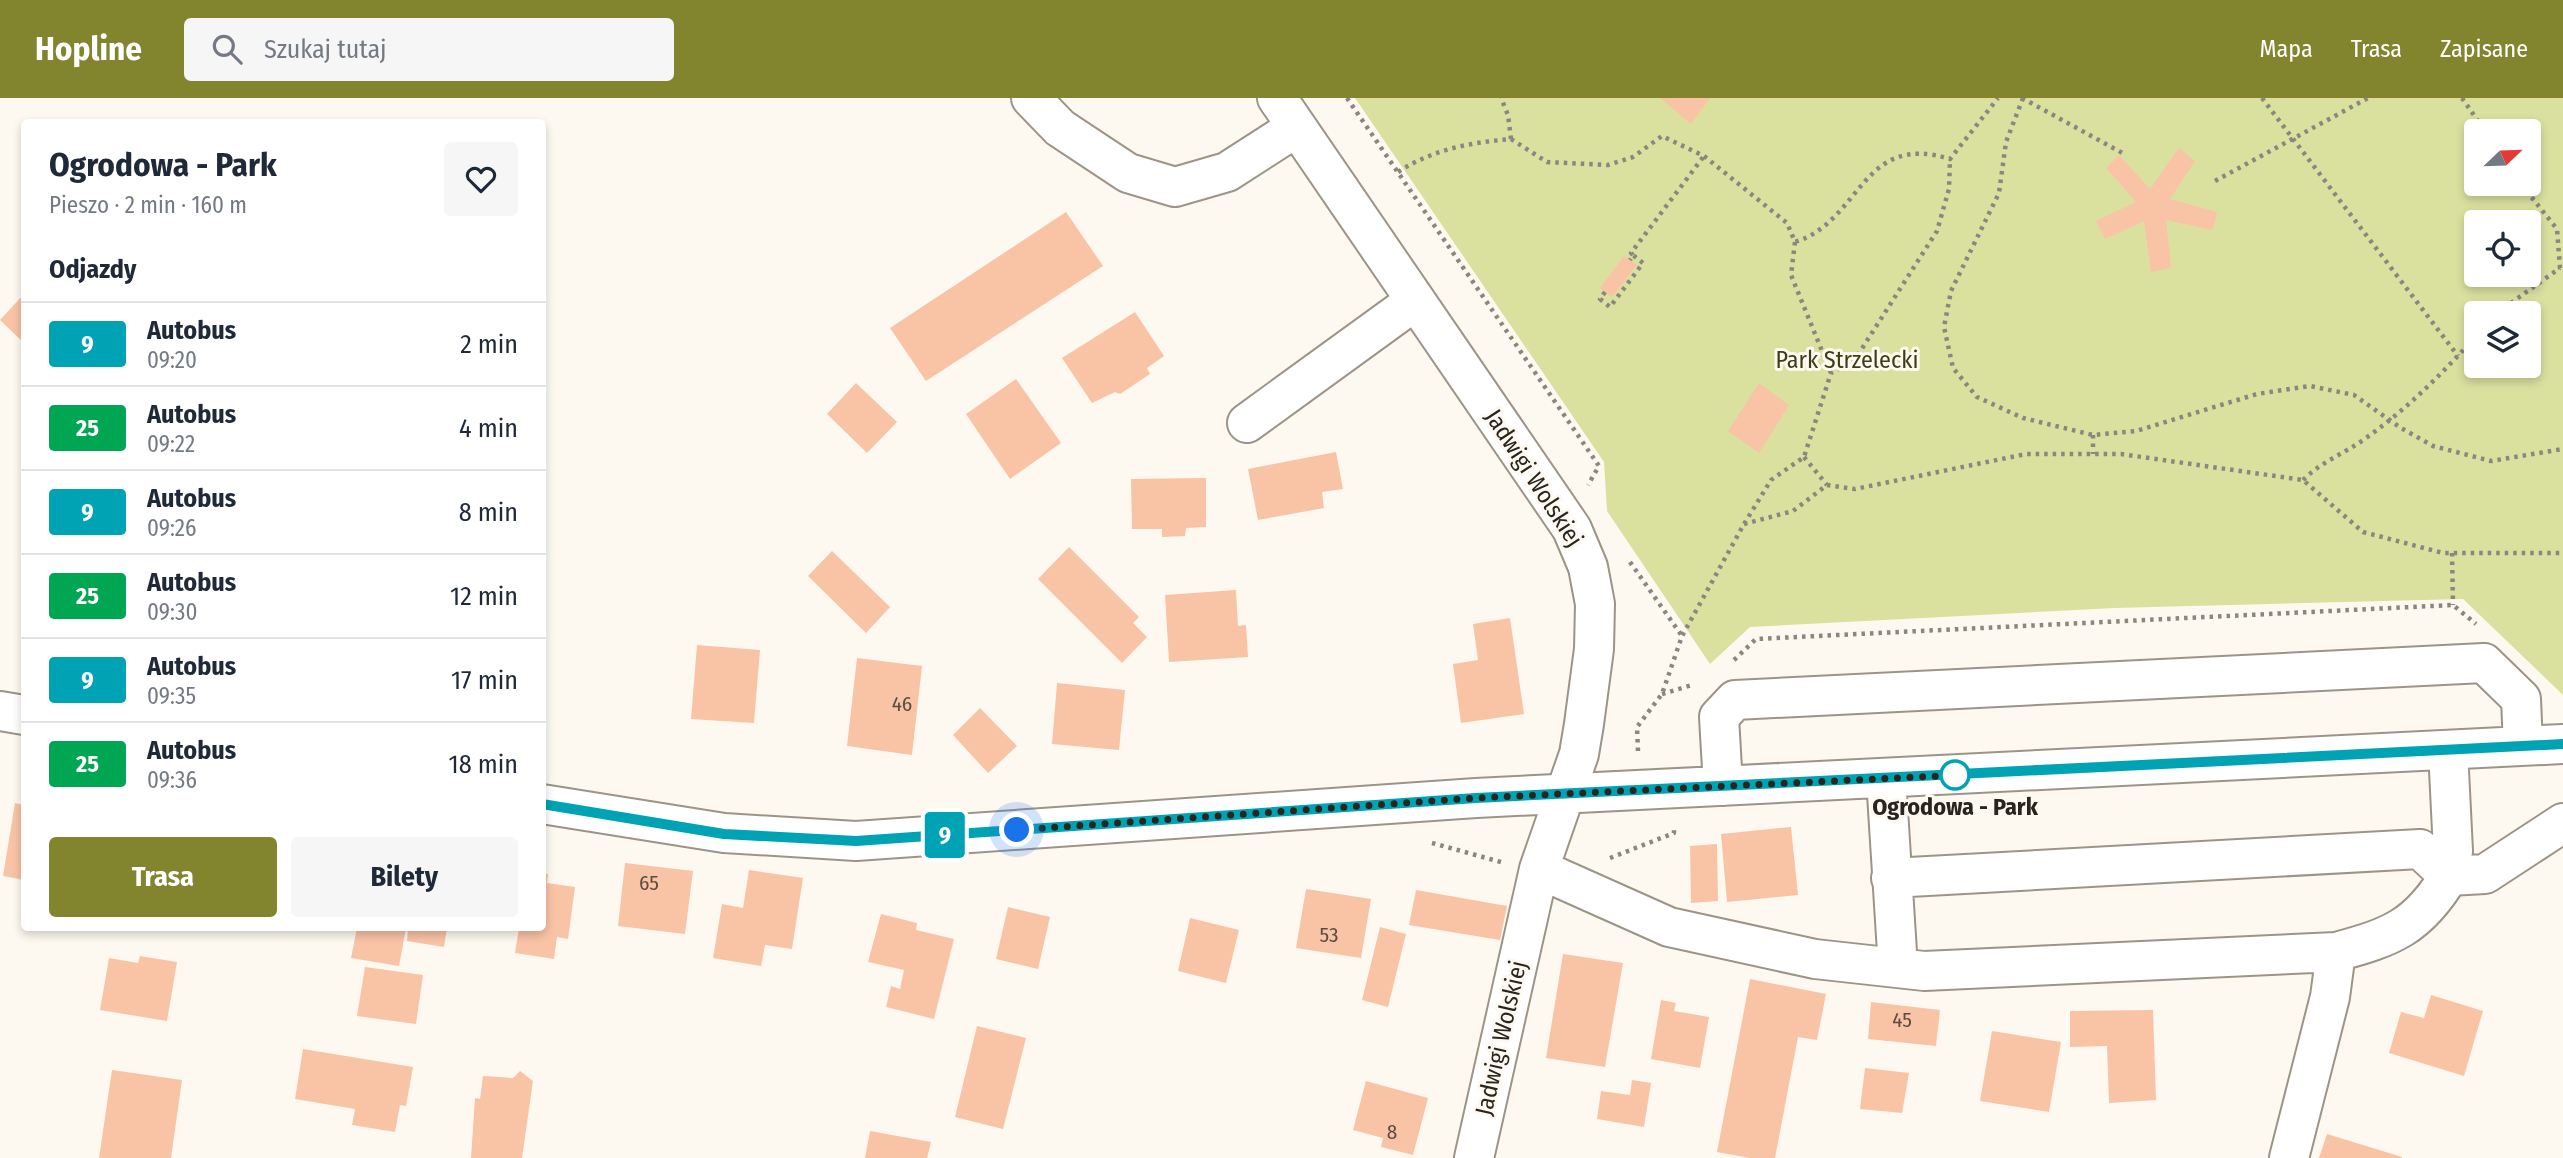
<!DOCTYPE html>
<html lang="pl">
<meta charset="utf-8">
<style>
:root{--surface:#fff;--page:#f6f6f7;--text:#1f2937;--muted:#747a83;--line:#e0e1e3;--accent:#83842e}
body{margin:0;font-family:"Fira Sans Condensed",sans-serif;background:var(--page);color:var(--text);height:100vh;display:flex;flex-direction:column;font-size:26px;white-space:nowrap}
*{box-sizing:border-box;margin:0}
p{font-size:23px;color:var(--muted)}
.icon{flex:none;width:38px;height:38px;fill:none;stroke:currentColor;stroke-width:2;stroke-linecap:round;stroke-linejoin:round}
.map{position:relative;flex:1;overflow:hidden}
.panel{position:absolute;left:21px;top:21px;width:525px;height:812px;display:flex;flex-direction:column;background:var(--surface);border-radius:7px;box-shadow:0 4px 10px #0003}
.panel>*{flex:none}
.badge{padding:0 14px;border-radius:5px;font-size:24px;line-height:46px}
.needle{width:46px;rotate:67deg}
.controls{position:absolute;left:2464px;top:21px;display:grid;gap:14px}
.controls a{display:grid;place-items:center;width:77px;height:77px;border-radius:7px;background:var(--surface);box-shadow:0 4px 10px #0003;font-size:35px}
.you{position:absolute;width:35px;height:35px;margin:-18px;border:5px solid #fff;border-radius:50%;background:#1a73e8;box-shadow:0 0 0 10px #1a73e833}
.map>.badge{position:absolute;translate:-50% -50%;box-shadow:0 0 0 4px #fff}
h2{padding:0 28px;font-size:26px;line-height:63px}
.round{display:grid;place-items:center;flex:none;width:74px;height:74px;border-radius:7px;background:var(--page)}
.summary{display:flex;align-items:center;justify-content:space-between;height:119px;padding:0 28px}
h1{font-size:33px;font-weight:700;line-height:52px}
.action{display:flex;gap:14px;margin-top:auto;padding:14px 28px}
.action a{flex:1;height:80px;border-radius:7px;background:var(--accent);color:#fff;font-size:28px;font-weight:700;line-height:80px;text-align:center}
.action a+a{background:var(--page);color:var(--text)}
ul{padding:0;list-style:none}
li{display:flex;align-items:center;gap:21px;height:84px;padding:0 28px;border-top:2px solid var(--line)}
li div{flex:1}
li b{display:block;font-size:26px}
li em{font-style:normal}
li .badge{min-width:77px;font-weight:700;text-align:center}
header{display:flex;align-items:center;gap:42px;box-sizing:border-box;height:98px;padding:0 35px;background:var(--accent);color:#fff}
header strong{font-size:33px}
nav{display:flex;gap:38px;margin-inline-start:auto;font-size:24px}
.search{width:490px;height:63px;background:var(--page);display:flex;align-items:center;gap:18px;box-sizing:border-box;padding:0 24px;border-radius:7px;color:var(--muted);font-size:26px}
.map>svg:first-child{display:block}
</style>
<header>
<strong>Hopline</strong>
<div class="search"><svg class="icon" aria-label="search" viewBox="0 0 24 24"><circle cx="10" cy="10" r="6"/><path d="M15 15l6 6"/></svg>Szukaj tutaj</div>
<nav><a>Mapa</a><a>Trasa</a><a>Zapisane</a></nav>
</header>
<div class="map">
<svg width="2563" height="1060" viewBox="0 0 2563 1060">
<rect width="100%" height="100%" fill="#fef9f0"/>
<path fill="#dae19f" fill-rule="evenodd" d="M 1355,0 L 2563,0 L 2563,597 L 2463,501 L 2115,510 L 1750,529 L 1710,566 L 1607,413 L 1604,364 ZM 2476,33 L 2529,33 L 2529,86 L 2476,86 ZM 2476,124 L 2529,124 L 2529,177 L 2476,177 ZM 2476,215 L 2529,215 L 2529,268 L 2476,268 Z"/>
<path fill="#f9c3a6" d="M 1660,0 L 1710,0 L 1691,26 Z
M 2179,50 L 2195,63 L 2170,101 L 2217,114 L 2213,132 L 2166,122 L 2171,170 L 2151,174 L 2144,123 L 2105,141 L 2096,123 L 2136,104 L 2106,70 L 2119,57 L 2150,91 Z
M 1066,114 L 1103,168 L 926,283 L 890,230 Z
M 1624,158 L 1637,167 L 1612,199 L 1600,190 Z
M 24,196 L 24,245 L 0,222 Z
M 1135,214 L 1164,258 L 1147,270 L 1150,276 L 1120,296 L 1115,294 L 1092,305 L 1062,260 Z
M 1016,281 L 1061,345 L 1010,381 L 966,316 Z
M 856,285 L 897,324 L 867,355 L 827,316 Z
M 1759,285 L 1789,307 L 1759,355 L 1728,333 Z
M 1336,354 L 1343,391 L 1322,394 L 1324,410 L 1258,422 L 1248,371 Z
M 1206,380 L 1206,429 L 1186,430 L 1185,438 L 1162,439 L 1162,431 L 1132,431 L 1131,381 Z
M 1069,449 L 1139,519 L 1133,525 L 1147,539 L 1122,565 L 1038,481 Z
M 832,453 L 890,509 L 866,535 L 808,478 Z
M 1236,492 L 1238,528 L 1246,527 L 1248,559 L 1169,564 L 1165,497 Z
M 1510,520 L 1524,616 L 1461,625 L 1453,566 L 1478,562 L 1473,526 Z
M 697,547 L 760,552 L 754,625 L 691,621 Z
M 857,560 L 922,568 L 912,657 L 847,648 Z
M 1057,585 L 1125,592 L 1119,652 L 1052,646 Z
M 980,610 L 1017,648 L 988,675 L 953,637 Z
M 15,705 L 24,707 L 24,782 L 3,778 Z
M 1791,729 L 1798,797 L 1727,804 L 1721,736 Z
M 1717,746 L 1718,803 L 1691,805 L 1690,748 Z
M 625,765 L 693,773 L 685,836 L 618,828 Z
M 749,772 L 803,780 L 792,851 L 765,847 L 761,868 L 713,860 L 722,806 L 743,810 Z
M 542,775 L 548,776 L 547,785 L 575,789 L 568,841 L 557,839 L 554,861 L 515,855 L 519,830 L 542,830 Z
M 1306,791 L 1371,801 L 1361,860 L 1296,850 Z
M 1416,792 L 1507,808 L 1500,842 L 1409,827 Z
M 1008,809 L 1050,819 L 1038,871 L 996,861 Z
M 881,816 L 917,825 L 916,832 L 954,841 L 934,921 L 886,909 L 891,888 L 900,891 L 904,872 L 868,864 Z
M 1190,820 L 1239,832 L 1226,885 L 1178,873 Z
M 1380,829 L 1406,836 L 1388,909 L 1362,902 Z
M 357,830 L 406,830 L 399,868 L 351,860 Z
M 408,830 L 447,830 L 444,849 L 407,843 Z
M 1563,856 L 1623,865 L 1605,969 L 1546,960 Z
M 140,858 L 177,864 L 167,923 L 100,912 L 109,860 L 138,865 Z
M 365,869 L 423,877 L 416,926 L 357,918 Z
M 1750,881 L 1826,896 L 1817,942 L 1798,939 L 1775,1060 L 1750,1060 L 1717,1054 Z
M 2431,897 L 2483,913 L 2464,978 L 2389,955 L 2401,914 L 2424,920 Z
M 1661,902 L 1676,905 L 1674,913 L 1709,919 L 1700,970 L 1651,961 Z
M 1871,904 L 1940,912 L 1936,948 L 1868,941 Z
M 2153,912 L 2156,1002 L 2109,1005 L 2107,948 L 2070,949 L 2070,913 Z
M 977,928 L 1026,940 L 1003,1031 L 955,1019 Z
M 1992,933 L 2061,944 L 2049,1014 L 1980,1003 Z
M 303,951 L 413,969 L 406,1008 L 400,1007 L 395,1034 L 352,1027 L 355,1011 L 295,1001 Z
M 1865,970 L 1909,975 L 1902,1015 L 1860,1011 Z
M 112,972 L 182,982 L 171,1060 L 99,1060 Z
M 520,973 L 533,983 L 522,1060 L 471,1060 L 475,1000 L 480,1001 L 483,978 L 513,980 Z
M 1632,982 L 1651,985 L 1644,1029 L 1597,1021 L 1601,993 L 1630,997 Z
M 1366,983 L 1428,1000 L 1413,1057 L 1381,1049 L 1383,1040 L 1353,1032 Z
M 870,1033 L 931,1044 L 927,1060 L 865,1060 Z
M 2327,1036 L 2402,1059 L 2402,1060 L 2319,1060 Z"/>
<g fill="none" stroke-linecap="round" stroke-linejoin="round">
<g stroke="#9c9486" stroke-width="42">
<path id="minor" d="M 1031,0 L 1060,30 L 1128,75 L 1175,89 L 1227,74 L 1297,29
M 1277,0 L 1572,431 L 1588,469 L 1595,506 L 1594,551 L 1584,626 L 1579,656 L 1539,771 L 1474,1060
M 1247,325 L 1415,203
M 0,613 L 24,617
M 2448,652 L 2453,753 L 2449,778
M 1886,680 L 1898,870
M 1723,688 L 1719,619 L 1735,602 L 2484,565 L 2521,601 L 2523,648
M 542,706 L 724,735 L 856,743 L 1476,700 L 2563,646
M 1539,771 L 1669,829 L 1815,861 L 1924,873 L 2336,854 C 2392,839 2418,829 2449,778 L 2485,776 L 2563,725
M 1891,780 L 2420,751 L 2449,778
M 2289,1060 L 2330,899 L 2336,854"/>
</g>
<path stroke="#8b877f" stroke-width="4.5" stroke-dasharray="3.5 5" stroke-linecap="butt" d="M 1347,0 L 1599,368 L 1588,387
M 2022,0 L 2126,57
M 2023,0 L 2006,44 L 1999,95 L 1951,193 L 1944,229 L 1953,270 L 1977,299 L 2023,320 L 2093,337 L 2136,333 L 2257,296 L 2310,288 L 2354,297 L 2401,330 L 2433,348 L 2491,363 L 2563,351
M 2262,0 L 2458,258
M 2462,0 L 2485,33
M 1511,41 L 1547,64 L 1608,67 L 1633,59 L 1662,38 L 1704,58 L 1787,125 L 1795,144 C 1862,123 1861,33 1950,61 L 1998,0
M 1398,74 C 1434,51 1468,45 1511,41 L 1508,17 L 1501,0
M 2215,83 L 2368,0
M 2521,86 L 2557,131 L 2560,170 L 2563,172
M 1795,144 L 1791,177 L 1831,275
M 1633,157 L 1631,155 L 1704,58
M 1605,194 L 1600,201 L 1610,209 L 1643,165 L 1633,157 L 1630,162
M 2497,215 L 2560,170
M 2093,337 L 2093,356
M 1804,359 L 1827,387
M 2303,382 C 2322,363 2344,356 2366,340 C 2407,311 2442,276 2476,238
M 1744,426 L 1793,413 L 1827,387 L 1855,391 L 2026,356 L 2121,356 L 2303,382 L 2363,434 L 2443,455 L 2563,455
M 2452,455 L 2453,507
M 1630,464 L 1682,538
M 1734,562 L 1756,541 L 2453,507 L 2476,526
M 1662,596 L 1692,587
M 1638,653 L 1637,629 L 1662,596 L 1682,538 L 1744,426 L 1771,382 L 1804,359 L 1831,275 L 1854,263 L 1937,133 L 1949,91 L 1950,61
M 1432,745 L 1501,764
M 1610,760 L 1674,735 L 1674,729"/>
<use href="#minor" stroke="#fff" stroke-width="38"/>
</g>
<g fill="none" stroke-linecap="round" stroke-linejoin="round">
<g stroke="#fff" stroke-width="16">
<path id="line" d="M 542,706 L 724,736 L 856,743 L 1476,700 L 2563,646"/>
</g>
<use href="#line" stroke="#00a3b4" stroke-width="10"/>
<path stroke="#28251f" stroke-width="7" stroke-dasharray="0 12.6" d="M 1017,732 L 1476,700 L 1959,677 L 1955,677"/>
</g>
<circle fill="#fff" stroke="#00a3b4" stroke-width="3.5" cx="1955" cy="677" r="14"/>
<g text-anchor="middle" stroke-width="6" stroke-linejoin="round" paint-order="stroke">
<g font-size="21" fill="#5c4c41">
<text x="902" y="613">46</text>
<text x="649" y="792">65</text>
<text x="1329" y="844">53</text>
<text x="1902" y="929">45</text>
<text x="1392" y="1041">8</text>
</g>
<g font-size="24" fill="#3c3f16" stroke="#fef9f0">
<text x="1847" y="270">Park Strzelecki</text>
</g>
<g font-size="24" fill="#28251f" stroke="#fef9f0">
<text transform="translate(1534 380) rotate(57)" y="8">Jadwigi Wolskiej</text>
<text transform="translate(1501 940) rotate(-77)" y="8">Jadwigi Wolskiej</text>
</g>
<g font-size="24" font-weight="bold" fill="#28251f" stroke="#fef9f0">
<text x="1955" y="717">Ogrodowa - Park</text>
</g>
</g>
</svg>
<div class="controls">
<a><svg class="needle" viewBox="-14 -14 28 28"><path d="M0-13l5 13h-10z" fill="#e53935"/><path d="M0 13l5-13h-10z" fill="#747a83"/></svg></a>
<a><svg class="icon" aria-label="locate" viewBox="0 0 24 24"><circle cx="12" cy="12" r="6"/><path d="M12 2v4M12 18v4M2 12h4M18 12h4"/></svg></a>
<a><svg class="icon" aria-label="layers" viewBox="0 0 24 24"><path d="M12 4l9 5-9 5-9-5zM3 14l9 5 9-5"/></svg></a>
</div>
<div class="you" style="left:1017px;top:732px"></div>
<b class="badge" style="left:945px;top:737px;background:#00a3b4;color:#fff">9</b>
<section class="panel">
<div class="summary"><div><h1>Ogrodowa - Park</h1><p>Pieszo · 2 min · 160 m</p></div><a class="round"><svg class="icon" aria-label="heart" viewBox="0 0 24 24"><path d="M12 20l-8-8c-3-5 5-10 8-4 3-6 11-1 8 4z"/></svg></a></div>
<h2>Odjazdy</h2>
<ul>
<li><span class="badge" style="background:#00a3b4;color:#fff">9</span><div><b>Autobus</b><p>09:20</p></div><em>2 min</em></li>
<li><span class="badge" style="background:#00a651;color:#fff">25</span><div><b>Autobus</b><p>09:22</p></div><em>4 min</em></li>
<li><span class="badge" style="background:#00a3b4;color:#fff">9</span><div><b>Autobus</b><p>09:26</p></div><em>8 min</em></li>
<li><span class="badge" style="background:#00a651;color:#fff">25</span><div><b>Autobus</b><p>09:30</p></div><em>12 min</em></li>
<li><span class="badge" style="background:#00a3b4;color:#fff">9</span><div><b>Autobus</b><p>09:35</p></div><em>17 min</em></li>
<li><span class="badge" style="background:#00a651;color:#fff">25</span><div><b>Autobus</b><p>09:36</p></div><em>18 min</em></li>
</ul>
<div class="action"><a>Trasa</a><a>Bilety</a></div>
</section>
</div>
